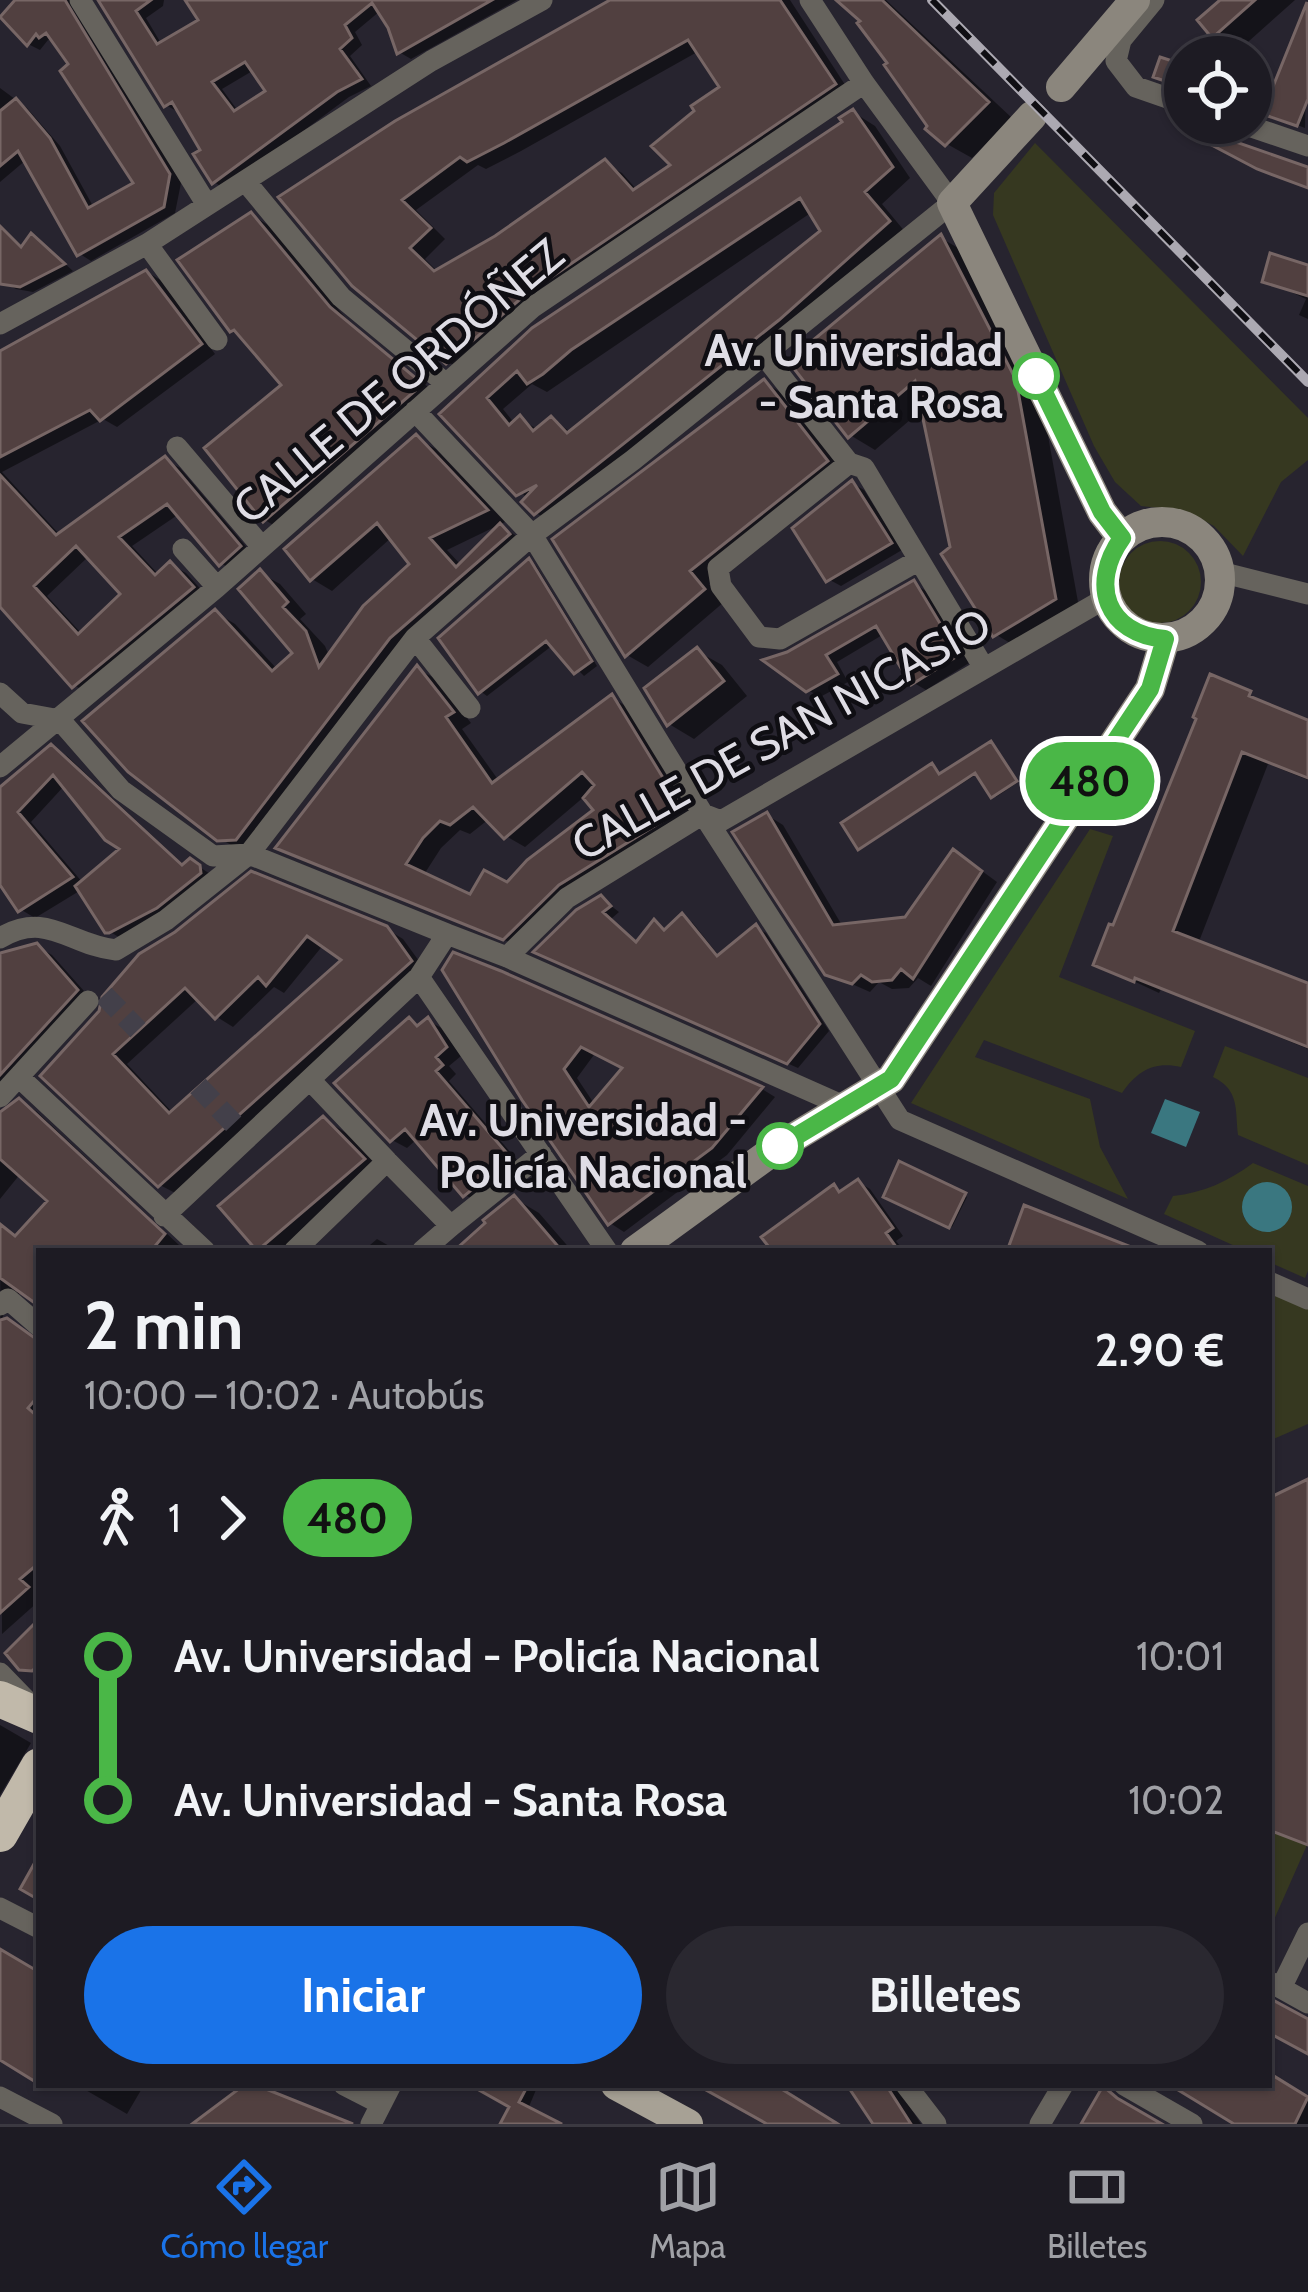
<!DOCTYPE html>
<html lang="es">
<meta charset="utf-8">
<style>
:root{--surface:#1d1b23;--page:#2a2830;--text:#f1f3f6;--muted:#a0a1a6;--line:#3b3941;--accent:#1a73e8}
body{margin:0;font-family:Cabin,sans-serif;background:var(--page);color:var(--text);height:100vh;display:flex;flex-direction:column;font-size:45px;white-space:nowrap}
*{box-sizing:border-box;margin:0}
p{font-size:39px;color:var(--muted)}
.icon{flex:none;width:66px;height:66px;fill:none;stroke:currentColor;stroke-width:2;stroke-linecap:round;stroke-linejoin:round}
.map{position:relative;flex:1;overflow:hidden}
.details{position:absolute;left:36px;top:1248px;width:1236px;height:840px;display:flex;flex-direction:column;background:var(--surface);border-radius:0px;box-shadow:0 3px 9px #0004,0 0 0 3px var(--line)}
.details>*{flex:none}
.badge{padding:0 24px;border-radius:39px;font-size:42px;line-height:78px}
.buttons{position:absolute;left:1164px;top:36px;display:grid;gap:24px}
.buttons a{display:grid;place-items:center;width:108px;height:108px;border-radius:50%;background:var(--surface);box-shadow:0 3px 9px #0004,0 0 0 3px var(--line);font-size:60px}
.map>.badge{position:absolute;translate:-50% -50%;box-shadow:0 0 0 6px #fff}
.legs{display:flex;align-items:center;gap:18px;height:132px;padding:0 48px;font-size:39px}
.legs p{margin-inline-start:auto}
.overview{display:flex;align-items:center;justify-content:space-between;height:204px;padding:0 48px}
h1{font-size:66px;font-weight:700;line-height:90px}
.cta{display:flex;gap:24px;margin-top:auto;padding:24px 48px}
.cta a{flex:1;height:138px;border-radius:72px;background:var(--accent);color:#fff;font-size:48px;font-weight:700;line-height:138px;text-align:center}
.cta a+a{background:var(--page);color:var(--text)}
ul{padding:0 48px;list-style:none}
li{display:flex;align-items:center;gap:42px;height:144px;font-size:45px}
li i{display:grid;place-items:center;width:18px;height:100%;margin:0 15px;background:currentColor}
li i::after{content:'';width:30px;height:30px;margin:-15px;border:9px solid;border-radius:50%;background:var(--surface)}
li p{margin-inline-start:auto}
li:first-child i{background:linear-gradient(#0000 50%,currentColor 0)}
li:last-child i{background:linear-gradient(currentColor 50%,#0000 0)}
.menu{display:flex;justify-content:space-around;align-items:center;height:168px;border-top:3px solid var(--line);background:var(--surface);font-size:33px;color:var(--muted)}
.menu a{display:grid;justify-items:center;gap:6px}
.menu .on{color:var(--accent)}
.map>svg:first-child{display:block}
</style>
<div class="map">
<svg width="1308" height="2124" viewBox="0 0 1308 2124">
<rect width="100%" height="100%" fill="#27242f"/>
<path fill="#363820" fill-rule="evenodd" d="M 1035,143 L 1308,418 L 1308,460 L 1281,482 L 1243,556 L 1214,526 L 1186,511 L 1141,506 L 1115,482 L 1094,446 L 993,215 L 994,193 Z
M1119 582a41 41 0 1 1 82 0a41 41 0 1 1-82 0Z
M 1090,829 L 1113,836 L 1059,977 L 1195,1031 L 1181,1067 C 1154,1061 1137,1071 1122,1093 L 984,1040 L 975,1057 L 1090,1099 L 1100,1147 L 1128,1199 L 911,1103 Z
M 1225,1046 L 1308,1078 L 1308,1165 L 1238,1135 C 1235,1110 1240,1090 1213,1077 Z
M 1253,1163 L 1308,1186 L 1308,1271 L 1305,1278 L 1269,1262 L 1269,1251 L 1246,1251 L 1164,1214 L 1173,1196 C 1203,1193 1229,1181 1253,1163 ZM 1291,1199 L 1290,1217 L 1278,1229 L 1253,1228 L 1243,1216 Z
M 1269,1292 L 1308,1307 L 1308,1424 L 1269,1441 Z
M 1269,1830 L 1307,1845 L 1269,1931 Z"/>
<path fill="#3a7780" d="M 1165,1099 L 1200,1112 L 1186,1147 L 1151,1133 Z
M1242 1207a25 25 0 1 1 50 0a25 25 0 1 1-50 0Z"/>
<path fill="#0007" fill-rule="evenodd" d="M 19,0 L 78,0 L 181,183 L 175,213 L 91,261 L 80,254 L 26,160 L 0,182 L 0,88 L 27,108 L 60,146 L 94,208 L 137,184 L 55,41 L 48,40 L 40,50 L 28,44 Z
M 101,0 L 164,0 L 163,6 L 146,18 L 162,45 L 202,21 L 189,0 L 517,0 L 411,59 L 399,52 L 380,11 L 355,32 L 362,45 L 350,56 L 371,86 L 349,97 L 225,189 L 214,182 L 204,152 L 178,112 L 166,105 ZM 254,70 L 269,92 L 238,111 L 222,89 Z
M 616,0 L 790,0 L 851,94 L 542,303 L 464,371 L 448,362 L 282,198 ZM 699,51 L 723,88 L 675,165 L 638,191 L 622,173 L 605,163 L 496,238 L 438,272 L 425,259 L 445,239 L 416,210 L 478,165 L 486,169 L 521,151 Z
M 847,0 L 886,0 L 1012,118 L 972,158 L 947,144 Z
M 1224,0 L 1295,0 L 1239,50 L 1214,35 Z
M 1308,6 L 1305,128 L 1263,112 L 1261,119 L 1251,116 L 1251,92 L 1270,103 Z
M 853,112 L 875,126 L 910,178 L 882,204 L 906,233 L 554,523 L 536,513 L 528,499 L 443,414 L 846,123 ZM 812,212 L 824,232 L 572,433 L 552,419 L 539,430 L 520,419 L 515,424 L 503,409 L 532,384 L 547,392 Z
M 251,215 L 270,226 L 348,321 L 439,396 L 283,531 L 265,520 L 286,385 L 245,337 L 232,330 Z
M 0,225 L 24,248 L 32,237 L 43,244 L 73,271 L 33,292 L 16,289 L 3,282 Z
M 941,238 L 965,252 L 1041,397 L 1080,613 L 1020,649 L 995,634 L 924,408 L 875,450 L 850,435 Z
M 1308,268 L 1308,319 L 1299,315 L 1306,299 L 1265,280 Z
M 147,272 L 162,281 L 215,354 L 117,427 L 103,419 L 2,472 L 60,535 L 165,460 L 180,468 L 254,556 L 235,572 L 221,563 L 179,514 L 132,546 L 159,575 L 171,565 L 186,573 L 207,596 L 89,694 L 74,685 L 0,603 L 0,356 ZM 89,556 L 124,595 L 82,634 L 47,596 Z
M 764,382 L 785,395 L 847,474 L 709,584 L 724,602 L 648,667 L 627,655 Z
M 416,438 L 436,449 L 505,522 L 447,550 L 461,565 L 500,526 L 520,538 L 410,649 L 240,850 L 219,838 L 215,612 L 235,624 L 278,670 L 296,653 L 260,573 L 280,584 L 306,614 L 300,619 L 325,646 L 330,658 L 414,565 L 392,537 L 332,591 L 312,579 Z
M 852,483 L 864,490 L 902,550 L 841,586 L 828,579 Z
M 529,562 L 536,566 L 597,666 L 584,676 L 553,645 L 487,696 L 480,691 Z
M 914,584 L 926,591 L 969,663 L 926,690 L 914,683 L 884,634 L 837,662 L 848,682 L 820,697 L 808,690 L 789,655 Z
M 697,651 L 722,665 L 747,696 L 694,739 L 669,724 Z
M 418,669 L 436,679 L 471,723 L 462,729 L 499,781 L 612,698 L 631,709 L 699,820 L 578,895 L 524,948 L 280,848 ZM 585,796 L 597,810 L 507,885 L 471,898 L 423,876 L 441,848 L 460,830 L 470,834 L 489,819 L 506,836 L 525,847 Z
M 1212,678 L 1308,723 L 1308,780 L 1268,764 L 1198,944 L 1308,987 L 1308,1049 L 1161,989 L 1159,993 L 1097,964 L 1115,929 Z
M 994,746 L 1017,783 L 996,797 L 979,773 L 860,847 L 940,777 Z
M 52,748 L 67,756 L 185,866 L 190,861 L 215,877 L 122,939 L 107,930 L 81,890 L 35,918 L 20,909 L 0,882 L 0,792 ZM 65,785 L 124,849 L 83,883 L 31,822 Z
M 767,815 L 783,825 L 843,927 L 906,920 L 971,863 L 997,882 L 931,986 L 918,978 L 909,988 L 892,989 L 879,982 L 870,992 L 827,973 Z
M 601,898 L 619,912 L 611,919 L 638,944 L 655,923 L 667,931 L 682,917 L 692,922 L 720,957 L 756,928 L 766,933 L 829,1031 L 798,1068 L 547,956 Z
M 385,928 L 403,939 L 427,972 L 177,1194 L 160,1185 L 44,1076 L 177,934 ZM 324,944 L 346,960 L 173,1113 L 127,1064 L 199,998 L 217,1017 L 233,1027 L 274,987 L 284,993 Z
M 37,946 L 52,955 L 92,1000 L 0,1087 L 0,955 Z
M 454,956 L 762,1089 L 775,1097 L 727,1155 L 624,1232 L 610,1223 ZM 596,1052 L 626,1068 L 595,1105 L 577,1078 Z
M 410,1021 L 421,1027 L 429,1021 L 443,1029 L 461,1056 L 449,1066 L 456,1074 L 449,1081 L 524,1168 L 480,1203 L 465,1195 L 417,1139 L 407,1148 L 392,1140 Z
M 20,1102 L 36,1111 L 179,1245 L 174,1251 L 39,1251 L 39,1304 L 22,1292 L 6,1302 L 2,1321 L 39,1343 L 39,1585 L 34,1589 L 39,1601 L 2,1634 L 0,1224 L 18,1238 L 51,1200 L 21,1173 L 0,1199 L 0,1114 Z
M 323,1119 L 348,1134 L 388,1175 L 300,1251 L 262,1251 L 223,1207 Z
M 901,1165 L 967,1197 L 952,1227 L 886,1195 Z
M 858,1182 L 870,1189 L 903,1236 L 896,1241 L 904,1251 L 775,1251 L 834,1188 L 843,1193 Z
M 514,1198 L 539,1213 L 572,1251 L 458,1251 Z
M 377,1239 L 398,1251 L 363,1251 Z
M 0,1725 L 31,1743 L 0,1795 Z
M 1269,2077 L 1308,2100 L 1308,2124 L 1241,2124 L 1175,2085 L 1269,2085 Z
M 77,2085 L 144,2085 L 127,2114 Z
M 469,2085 L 538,2085 L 528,2109 L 556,2124 L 503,2124 L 513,2106 Z
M 851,2085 L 896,2085 L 921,2124 L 877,2124 Z"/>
<path fill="#514040" stroke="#776665" stroke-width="3" fill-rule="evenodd" d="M 15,0 L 65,0 L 170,174 L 164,207 L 77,256 L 18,151 L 0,166 L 0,111 L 16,98 L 50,138 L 88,208 L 133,183 L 60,71 L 68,64 L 46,33 L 39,38 L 36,34 L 27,46 L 0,17 Z
M 98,0 L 151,0 L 136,11 L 157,44 L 198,20 L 185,0 L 492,0 L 397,54 L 388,28 L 372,3 L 345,25 L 352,38 L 340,49 L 362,79 L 337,92 L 212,184 L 193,154 L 200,150 L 172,102 L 164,107 ZM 245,62 L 265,91 L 234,111 L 212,82 Z
M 610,0 L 780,0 L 836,84 L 525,295 L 446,364 L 352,286 L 278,197 L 395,121 ZM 688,40 L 719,87 L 691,106 L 694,111 L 651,146 L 670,165 L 633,190 L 605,159 L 495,236 L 434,271 L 410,248 L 431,228 L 402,200 L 460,157 L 467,162 L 504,143 Z
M 836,0 L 882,0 L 989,102 L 945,146 L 925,129 L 927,126 L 884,65 L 887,63 L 857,23 L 860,21 Z
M 1220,0 L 1255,0 L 1212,38 L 1197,20 Z
M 1307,2 L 1308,99 L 1297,126 L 1262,114 Z
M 1160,57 L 1185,65 L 1185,88 L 1153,77 Z
M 853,109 L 893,167 L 865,192 L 890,221 L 779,320 L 534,515 L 521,502 L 537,485 L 516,496 L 439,414 L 532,328 L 842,122 L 839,118 ZM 800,198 L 820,231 L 567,433 L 551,416 L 533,431 L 520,415 L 509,425 L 487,398 L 517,371 L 527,384 L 543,374 L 571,350 Z
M 1210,133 L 1308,167 L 1308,188 L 1257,169 L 1206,142 Z
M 251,212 L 330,307 L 423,384 L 263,522 L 204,448 L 281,385 L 234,330 L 230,332 L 177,260 Z
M 0,226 L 21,247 L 31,233 L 65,264 L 20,287 L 0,284 Z
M 941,234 L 1016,380 L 1056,599 L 993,637 L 941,554 L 950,547 L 915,381 L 848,438 L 788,361 Z
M 1270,253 L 1308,265 L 1308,296 L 1262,282 Z
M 146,270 L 202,344 L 100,421 L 90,410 L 0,457 L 0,351 Z
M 764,379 L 828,461 L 690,571 L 705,589 L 625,657 L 552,539 Z
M 416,434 L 488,510 L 430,538 L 456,567 L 500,523 L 510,534 L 390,638 L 236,840 L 217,841 L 128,772 L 82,721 L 215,609 L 272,671 L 292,653 L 238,589 L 260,569 L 288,602 L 283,607 L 306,631 L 319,667 L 363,606 L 409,564 L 377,523 L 310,581 L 284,549 Z
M 165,456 L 241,546 L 219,566 L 167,504 L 119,537 L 155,575 L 170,561 L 194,587 L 72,688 L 0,607 L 0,475 L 56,535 ZM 76,546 L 120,594 L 78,634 L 34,586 Z
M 852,480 L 892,543 L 826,582 L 792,528 Z
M 529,558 L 592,661 L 574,674 L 546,641 L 478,694 L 438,638 Z
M 914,580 L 959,655 L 911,685 L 876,626 L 826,655 L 838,674 L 806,692 L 762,660 L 787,652 Z
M 697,647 L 724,681 L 667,726 L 644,688 Z
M 417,665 L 454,712 L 446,717 L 492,783 L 612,694 L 682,809 L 559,885 L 503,940 L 275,848 ZM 582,772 L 594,785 L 583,798 L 593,810 L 527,860 L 507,882 L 484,870 L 470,894 L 406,864 L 423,838 L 440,821 L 450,825 L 473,807 L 504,839 Z
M 1210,674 L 1251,691 L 1249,696 L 1308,720 L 1308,778 L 1242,752 L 1173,931 L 1308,983 L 1308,1047 L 1135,978 L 1134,982 L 1093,965 L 1109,924 L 1113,925 L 1196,719 L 1193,717 Z
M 991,741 L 1017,781 L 991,798 L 975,773 L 858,850 L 841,823 L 932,763 L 939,774 Z
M 51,744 L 182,865 L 190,858 L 200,865 L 201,873 L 157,908 L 109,933 L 105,933 L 75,886 L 119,849 L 105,840 L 53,775 L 18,812 L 73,877 L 18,912 L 0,885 L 0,787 Z
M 767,812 L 833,925 L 905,917 L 953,849 L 982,871 L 913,979 L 901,969 L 892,980 L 872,982 L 861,975 L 852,984 L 825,975 L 732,832 Z
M 251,871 L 387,926 L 412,961 L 158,1187 L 40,1076 L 99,1011 L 102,997 L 139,954 L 175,932 ZM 307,936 L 341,960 L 169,1113 L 113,1054 L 185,988 L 215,1019 L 258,977 L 266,986 Z
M 601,895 L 611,906 L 603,912 L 636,942 L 654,919 L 664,930 L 682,913 L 717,956 L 756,924 L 820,1024 L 787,1064 L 533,952 L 576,910 Z
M 37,943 L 78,990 L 0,1075 L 0,953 Z
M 453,952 L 501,971 L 763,1087 L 712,1148 L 608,1225 L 522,1100 L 442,970 ZM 581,1047 L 622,1068 L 589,1107 L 564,1069 Z
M 409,1017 L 417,1026 L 428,1017 L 447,1047 L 436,1057 L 443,1065 L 436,1071 L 511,1158 L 463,1197 L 405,1129 L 390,1142 L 334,1083 Z
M 19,1098 L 165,1234 L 151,1251 L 39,1251 L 39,1306 L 0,1278 L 0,1224 L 15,1236 L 47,1201 L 0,1159 L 0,1112 Z
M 323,1116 L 365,1159 L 257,1251 L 218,1206 Z
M 899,1161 L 966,1193 L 949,1228 L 883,1197 Z
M 858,1179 L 893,1228 L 886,1233 L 899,1251 L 772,1251 L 761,1237 L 834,1184 L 839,1192 Z
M 514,1195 L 562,1251 L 454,1251 L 485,1223 L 483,1220 Z
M 1024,1205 L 1139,1250 L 1139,1251 L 1007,1251 Z
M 7,1318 L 39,1341 L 39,1395 L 28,1408 L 39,1418 L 39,1563 L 20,1579 L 29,1587 L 0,1613 L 0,1320 Z
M 1308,1479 L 1308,1845 L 1269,1830 L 1269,1498 Z
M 39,1619 L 39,1665 L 32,1671 L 19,1670 L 5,1653 Z
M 39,1855 L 39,1900 L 20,1889 Z
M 0,1949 L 39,1972 L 39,2084 L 0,2060 Z
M 1269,1998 L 1308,2019 L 1308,2054 L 1269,2033 Z
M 1269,2073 L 1308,2097 L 1295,2124 L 1234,2124 L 1170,2085 L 1269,2085 Z
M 244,2085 L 256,2085 L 353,2124 L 192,2124 Z
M 470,2085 L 528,2085 L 519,2102 L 562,2124 L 500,2124 L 509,2107 Z
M 697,2085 L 775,2085 L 838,2124 L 767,2124 Z
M 847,2085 L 886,2085 L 911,2124 L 873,2124 Z
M 1103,2086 L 1117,2098 L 1162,2124 L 1081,2124 Z"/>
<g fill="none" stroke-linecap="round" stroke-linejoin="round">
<path stroke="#43404a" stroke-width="21" stroke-dasharray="21 10" stroke-linecap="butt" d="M 104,995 L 138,1030
M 198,1086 L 248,1139"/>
<path stroke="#66635d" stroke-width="21" d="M 80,0 L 207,205
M 1154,0 L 1121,40 L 1116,61 L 1136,87 L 1185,104
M 1251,105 L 1258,84
M 1240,123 L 1308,146
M 246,182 L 341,297 L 444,382
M 147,244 L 217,340
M 0,324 L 147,244 L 431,61 L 542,0
M 764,355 L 849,463
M 415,411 L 532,535 L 703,814 L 900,1120 L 1198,1251
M 177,447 L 262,547
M 183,549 L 217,587
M 919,560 L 780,639 L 759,637 L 721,586 L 718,568 L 849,463 L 864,468 L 984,668
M 1220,572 L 1308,594
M 415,638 L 470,708
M 0,693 L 22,713 L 60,720
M 60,720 L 121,790 L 213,856 L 249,854 L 447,934 L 419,977 L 164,1216
M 0,767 L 216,588 L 533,307 L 864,83
M 447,934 L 507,957 L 844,1106
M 0,938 C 47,910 69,945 116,950 L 166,920 L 249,854 L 415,638 L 532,535 L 633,460 L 952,203 L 864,83 L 810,0
M 507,957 L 567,898 L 703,814 L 721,821 L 1106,598
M 419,977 L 607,1251
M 20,1078 L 205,1251
M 311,1081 L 387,1161
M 0,1097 L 88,1001
M 294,1251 L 387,1161 L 451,1226 L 541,1154
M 422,1251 L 451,1226
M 1269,1282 L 1308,1299
M 0,1305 L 8,1299 L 39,1326
M 0,1673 L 30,1704
M 0,1908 L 39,1928
M 1272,1983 L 1308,2003
M 1281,1988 L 1308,1933
M 344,2085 L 381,2104
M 906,2085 L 936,2124
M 1124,2085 L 1192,2124
M 0,2097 L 52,2124
M 371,2124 L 391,2085
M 1040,2124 L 1063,2085"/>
<path stroke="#8b867d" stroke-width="30" d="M 1061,87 L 1135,0
M 1032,116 L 952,203 L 1102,512 L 1122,538
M1104 580a58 58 0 1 1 116 0a58 58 0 1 1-116 0Z
M 635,1251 L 778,1147 L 891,1079 L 1150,689 L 1165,639"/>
<path stroke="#a7a195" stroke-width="30" d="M 616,2085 L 688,2124"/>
<path stroke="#c1b9aa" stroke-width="36" d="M 0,1699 L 39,1716
M 0,1834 L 39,1766"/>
<g stroke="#aca9b2" stroke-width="10">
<path id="rail" d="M 932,0 L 1308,382"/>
</g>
<use href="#rail" stroke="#0f0e13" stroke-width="6" stroke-dasharray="18" stroke-linecap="butt"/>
</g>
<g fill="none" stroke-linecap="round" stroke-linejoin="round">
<g stroke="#fff" stroke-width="27">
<path id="line-1" d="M 780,1146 L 891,1079 L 1150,689 L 1165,639 C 1106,634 1089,584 1122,538 L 1102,512 L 1036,376"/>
</g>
<use href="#line-1" stroke="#4ab747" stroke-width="18"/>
</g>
<g fill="#fff" stroke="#4ab747" stroke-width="6">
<circle cx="1036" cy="376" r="21"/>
<circle cx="780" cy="1146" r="21"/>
</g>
<g text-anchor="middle" stroke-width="9" stroke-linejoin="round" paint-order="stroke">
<g font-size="45" font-weight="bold" fill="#dfdde5" stroke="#0f0e13" text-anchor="end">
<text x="1003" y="366">Av. Universidad<tspan x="1003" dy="52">- Santa Rosa</tspan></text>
<text x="747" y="1136">Av. Universidad -<tspan x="747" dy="52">Policía Nacional</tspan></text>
</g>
<g font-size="45" fill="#dfdde5" stroke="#0f0e13">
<text transform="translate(398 381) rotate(-40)" y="16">CALLE DE ORDÓÑEZ</text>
<text transform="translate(781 734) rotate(-29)" y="16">CALLE DE SAN NICASIO</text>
</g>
</g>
</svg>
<div class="buttons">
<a><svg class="icon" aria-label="locate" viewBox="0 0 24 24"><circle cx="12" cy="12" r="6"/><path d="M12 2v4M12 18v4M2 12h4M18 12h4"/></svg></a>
</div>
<b class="badge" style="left:1090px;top:781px;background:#4ab747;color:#111">480</b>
<section class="details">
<div class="overview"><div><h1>2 min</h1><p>10:00 – 10:02 · Autobús</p></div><b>2.90 €</b></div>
<div class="legs"><svg class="icon" aria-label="walk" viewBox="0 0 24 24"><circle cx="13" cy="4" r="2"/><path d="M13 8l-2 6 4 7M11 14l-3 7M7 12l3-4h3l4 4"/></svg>1<svg class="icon" aria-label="forward" viewBox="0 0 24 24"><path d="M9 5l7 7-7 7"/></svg><b class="badge" style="background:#4ab747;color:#111">480</b></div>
<ul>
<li><i style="color:#4ab747"></i><b>Av. Universidad - Policía Nacional</b><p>10:01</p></li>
<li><i style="color:#4ab747"></i><b>Av. Universidad - Santa Rosa</b><p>10:02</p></li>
</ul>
<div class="cta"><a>Iniciar</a><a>Billetes</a></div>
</section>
</div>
<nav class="menu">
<a class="on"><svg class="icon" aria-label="directions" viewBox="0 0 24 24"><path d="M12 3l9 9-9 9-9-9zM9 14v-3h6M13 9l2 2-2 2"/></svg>Cómo llegar</a>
<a><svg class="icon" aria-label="map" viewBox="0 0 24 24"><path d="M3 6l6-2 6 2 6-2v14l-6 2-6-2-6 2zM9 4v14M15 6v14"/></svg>Mapa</a>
<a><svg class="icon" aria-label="tickets" viewBox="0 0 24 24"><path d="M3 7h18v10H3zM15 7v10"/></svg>Billetes</a>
</nav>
